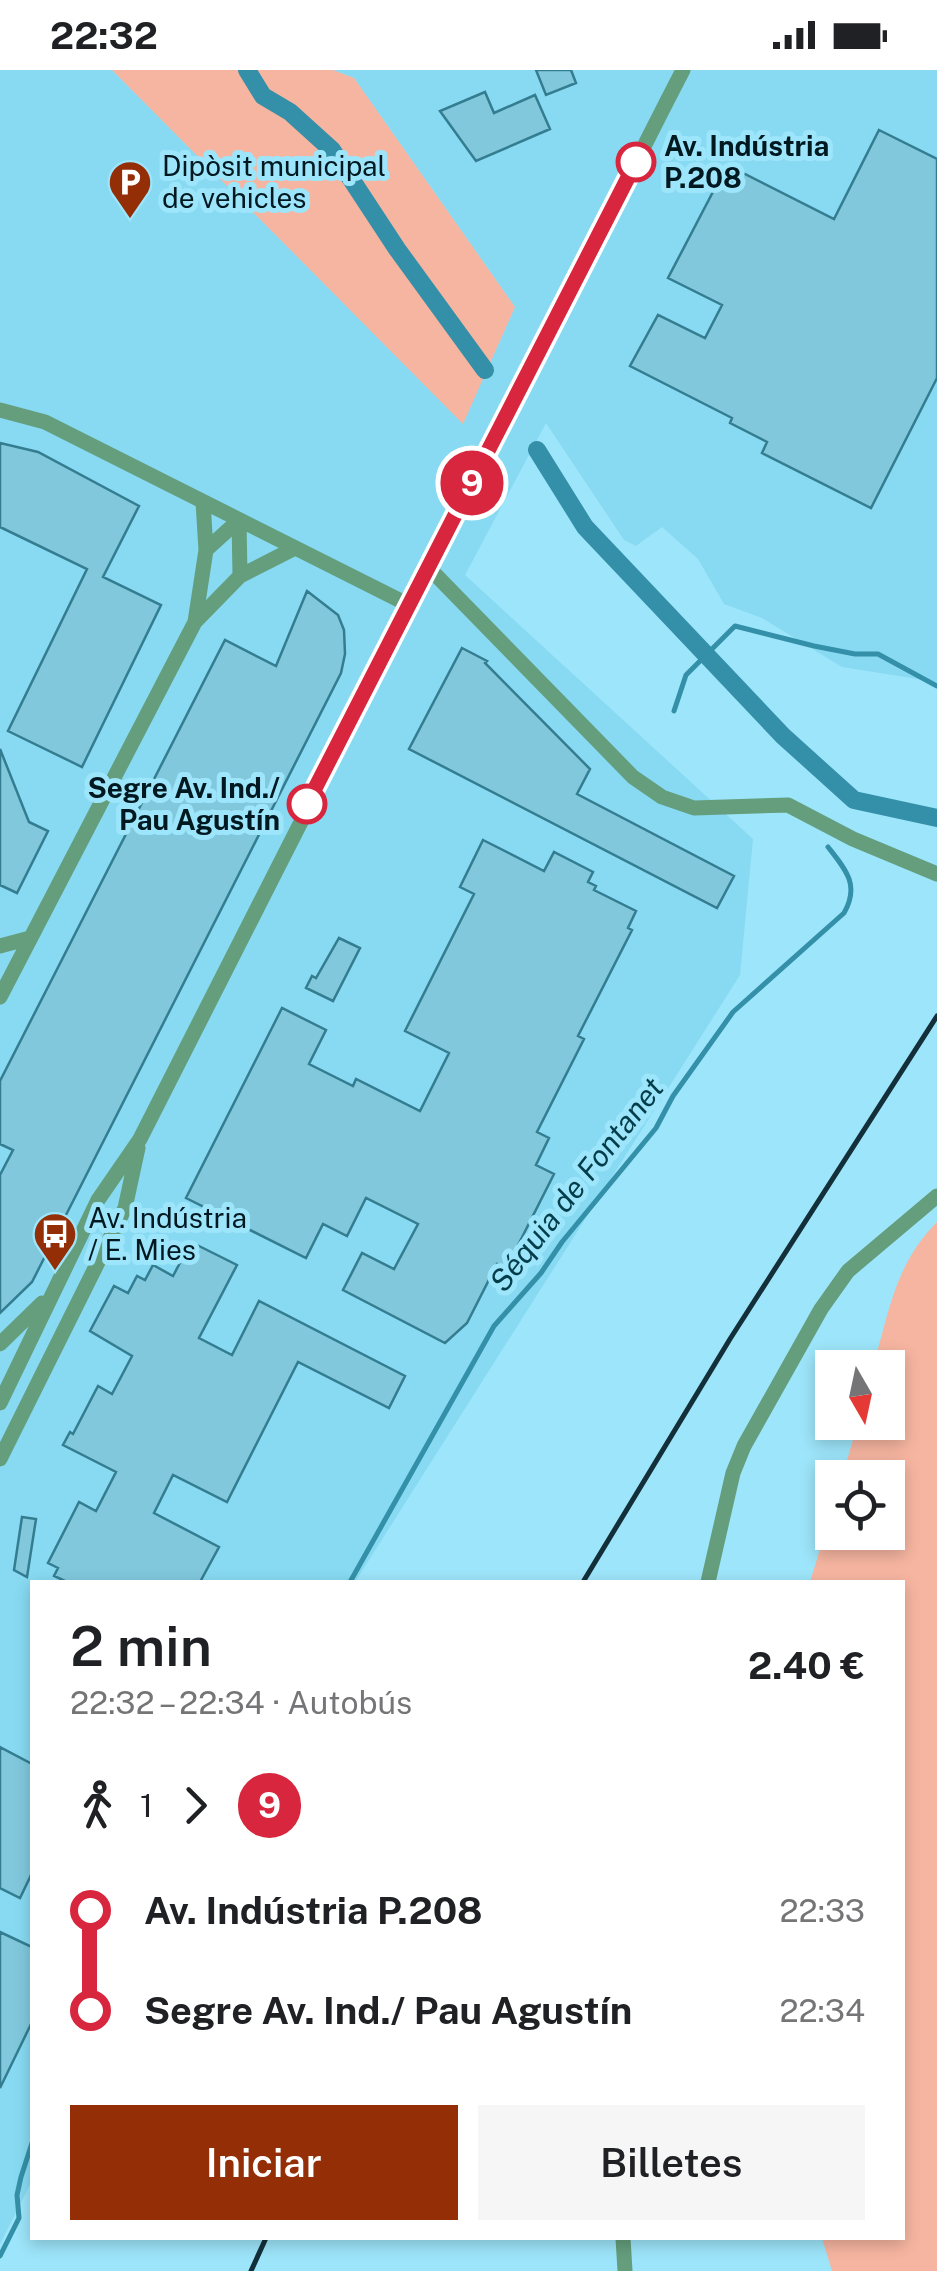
<!DOCTYPE html>
<html lang="es">
<meta charset="utf-8">
<style>
:root{--surface:#fff;--page:#f6f6f6;--text:#202124;--muted:#757577;--accent:#942e06}
body{margin:0;font-family:"Public Sans",sans-serif;background:var(--page);color:var(--text);height:100vh;display:flex;flex-direction:column;font-size:38px;white-space:nowrap}
*{box-sizing:border-box;margin:0}
p{font-size:32px;color:var(--muted)}
.icon{flex:none;width:55px;height:55px;fill:none;stroke:currentColor;stroke-width:2;stroke-linecap:round;stroke-linejoin:round}
.map{position:relative;flex:1;overflow:hidden}
.details{position:absolute;left:30px;top:1510px;width:875px;height:660px;display:flex;flex-direction:column;background:var(--surface);border-radius:0px;box-shadow:0 5px 15px #0003}
.details>*{flex:none}
.badge{padding:0 20px;border-radius:32px;font-size:35px;line-height:65px}
.needle{width:65px;rotate:171deg}
.fabs{position:absolute;left:815px;top:1280px;display:grid;gap:20px}
.fabs a{display:grid;place-items:center;width:90px;height:90px;border-radius:0px;background:var(--surface);box-shadow:0 5px 15px #0003;font-size:50px}
.map>.badge{position:absolute;translate:-50% -50%;box-shadow:0 0 0 5px #fff}
.legs{display:flex;align-items:center;gap:15px;height:110px;padding:0 40px;font-size:32px}
.legs p{margin-inline-start:auto}
.headline{display:flex;align-items:center;justify-content:space-between;height:170px;padding:0 40px}
h1{font-size:55px;font-weight:600;line-height:75px}
.button{display:flex;gap:20px;margin-top:auto;padding:20px 40px}
.button a{flex:1;height:115px;border-radius:0px;background:var(--accent);color:#fff;font-size:40px;font-weight:600;line-height:115px;text-align:center}
.button a+a{background:var(--page);color:var(--text)}
ul{padding:0 40px;list-style:none}
li{display:flex;align-items:center;gap:35px;height:100px;font-size:38px}
li i{display:grid;place-items:center;width:15px;height:100%;margin:0 12px;background:currentColor}
li i::after{content:'';width:25px;height:25px;margin:-12px;border:8px solid;border-radius:50%;background:var(--surface)}
li p{margin-inline-start:auto}
li:first-child i{background:linear-gradient(#0000 50%,currentColor 0)}
li:last-child i{background:linear-gradient(currentColor 50%,#0000 0)}
.status{display:flex;justify-content:space-between;align-items:center;height:70px;padding:0 50px;background:var(--surface);direction:ltr}
.status svg{height:28px;fill:currentColor}
.map>svg:first-child{display:block}
</style>
<div class="status"><b>22:32</b><svg viewBox="0 0 49 12"><path d="M0 12V9h3v3zM5 12V6h3v6zM10 12V3h3v9zM15 12V0h3v12zM26 1h20v11H26zM47 4h2v5h-2z"/></svg></div>
<div class="map">
<svg width="937" height="2201" viewBox="0 0 937 2201">
<rect width="100%" height="100%" fill="#9de5fa"/>
<path fill="#87daf2" d="M 0,0 L 112,0 L 463,353 L 515,237 L 354,8 L 333,0 L 937,0 L 937,612 L 842,597 L 762,548 L 724,534 L 698,489 L 662,457 L 636,476 L 624,470 L 546,353 L 465,505 L 753,769 L 740,905 L 355,1512 L 32,1512 L 32,2111 L 0,2174 Z"/>
<path fill="#f6b5a1" d="M 112,0 L 333,0 L 354,8 L 515,237 L 463,354 Z
M 937,1152 L 937,2201 L 832,2201 L 822,2168 L 902,2168 L 902,1512 L 810,1512 L 832,1440 L 832,1462 L 888,1462 L 888,1408 L 842,1407 L 858,1353 L 888,1352 L 888,1298 L 873,1297 C 889,1242 895,1194 937,1152 Z"/>
<g fill="none" stroke-linecap="round" stroke-linejoin="round">
<path stroke="#3490a8" stroke-width="5" d="M 674,641 L 686,605 L 735,556 L 814,576 L 855,584 L 878,584 L 937,616
M 350,1512 L 494,1256 L 541,1203 L 562,1172 L 656,1058 L 673,1026 L 733,942 L 844,843 C 860,815 846,800 828,777
M 0,2186 L 19,2148 L 17,2125 L 21,2107 L 32,2073"/>
<path stroke="#3490a8" stroke-width="18" d="M 247,0 L 263,26 L 290,42 L 332,80 L 397,179 L 485,300
M 537,380 L 585,457 L 783,666 L 854,730 L 937,748"/>
</g>
<path fill="#81c8dd" stroke="#347d90" stroke-width="2.5" d="M 536,0 L 571,0 L 576,13 L 546,25 Z
M 485,22 L 494,43 L 535,25 L 550,59 L 476,91 L 440,41 Z
M 879,60 L 937,89 L 937,308 L 871,438 L 762,383 L 767,372 L 730,353 L 732,348 L 630,296 L 658,245 L 705,268 L 722,235 L 668,208 L 727,95 L 834,149 Z
M 0,373 L 38,382 L 139,436 L 103,507 L 161,535 L 82,697 L 8,661 L 87,499 L 0,457 Z
M 307,521 L 338,545 L 344,560 L 345,584 L 341,603 L 32,1212 L 0,1243 L 0,1105 L 13,1080 L 0,1074 L 0,1011 L 225,570 L 276,596 Z
M 462,578 L 487,591 L 485,593 L 590,699 L 577,724 L 734,806 L 717,838 L 409,679 Z
M 0,679 L 29,752 L 48,761 L 17,823 L 0,815 Z
M 483,770 L 544,801 L 554,782 L 593,802 L 588,812 L 596,816 L 594,820 L 636,841 L 628,858 L 632,860 L 578,966 L 584,969 L 537,1062 L 549,1068 L 536,1095 L 554,1104 L 506,1199 L 497,1194 L 467,1253 L 445,1273 L 343,1220 L 362,1183 L 394,1199 L 418,1154 L 366,1128 L 347,1166 L 323,1154 L 306,1188 L 186,1128 L 282,938 L 326,960 L 309,994 L 353,1016 L 356,1009 L 420,1041 L 449,983 L 405,961 L 474,824 L 460,817 Z
M 339,868 L 360,878 L 333,931 L 306,918 L 312,906 L 316,908 Z
M 191,1172 L 237,1195 L 199,1268 L 232,1285 L 259,1231 L 405,1306 L 389,1338 L 298,1292 L 227,1432 L 173,1405 L 154,1443 L 219,1477 L 200,1512 L 67,1512 L 54,1506 L 58,1498 L 48,1493 L 79,1432 L 96,1441 L 116,1402 L 63,1375 L 70,1362 L 73,1364 L 98,1316 L 112,1324 L 132,1286 L 90,1261 L 114,1216 L 128,1223 L 137,1206 L 145,1210 L 153,1195 L 173,1206 Z
M 22,1447 L 36,1449 L 27,1507 L 14,1500 Z
M 0,1677 L 32,1694 L 32,1803 L 20,1828 L 0,1818 Z
M 0,1862 L 32,1877 L 32,1952 L 0,2018 Z"/>
<g fill="none" stroke-linecap="round" stroke-linejoin="round">
<path stroke="#649e7d" stroke-width="15" d="M 0,340 L 45,352 L 407,534
M 239,450 L 240,506
M 206,480 L 239,450
M 428,497 L 633,707 L 662,727 L 694,738 L 788,735 L 853,769 L 937,804
M 195,552 L 206,480 L 203,432
M 0,876 L 30,868
M 0,927 L 195,552 L 240,506 L 295,478
M 0,1274 L 42,1233
M 0,1333 L 98,1130 L 140,1069 C 319,711 500,355 683,0
M 0,1389 L 125,1138 L 138,1078
M 708,1512 L 733,1403 L 744,1376 L 821,1239 L 848,1201 L 937,1126
M 623,2168 L 625,2201"/>
<path stroke="#13303a" stroke-width="5" d="M 583,1512 L 730,1269 L 937,946
M 251,2201 L 266,2168"/>
</g>
<g fill="none" stroke-linecap="round" stroke-linejoin="round">
<g stroke="#fff" stroke-width="22">
<path id="line-1" d="M 307,734 L 636,92"/>
</g>
<use href="#line-1" stroke="#d7263d" stroke-width="15"/>
</g>
<defs>
<g id="parking-pin" transform="scale(2.25)"><path d="M0 17L-7.5 6A9.5 9.5 0 1 1 7.5 6Z" fill="#942e06" stroke="#9de5fa"/><path d="M-3.5-5.5H1a3.5 3.5 0 0 1 0 7H-1V5.5H-3.5ZM-1-3.4V-.6H.8a1.4 1.4 0 0 0 0-2.8Z" fill="#fff"/></g>
<g id="bus-pin" transform="scale(2.25)"><path d="M0 17L-7.5 6A9.5 9.5 0 1 1 7.5 6Z" fill="#942e06" stroke="#9de5fa"/><path d="M-5-6H5V4H4V6H2V4H-2V6H-4V4H-5ZM-3.5-4V0h7V-4ZM-3.5 1.2v1.5H-2V1.2ZM2 1.2v1.5H3.5V1.2Z" fill="#fff"/></g>
</defs>
<g fill-rule="evenodd">
<use href="#parking-pin" x="130" y="112"/>
<use href="#bus-pin" x="55" y="1164"/>
</g>
<g fill="#fff" stroke="#d7263d" stroke-width="5">
<circle cx="636" cy="92" r="18"/>
<circle cx="307" cy="734" r="18"/>
</g>
<g text-anchor="middle" stroke-width="10" stroke-linejoin="round" paint-order="stroke">
<g font-size="28" font-weight="bold" fill="#001820" stroke="#9de5fa" text-anchor="start">
<text x="664" y="86">Av. Indústria<tspan x="664" dy="32">P.208</tspan></text>
<text x="280" y="728" text-anchor="end">Segre Av. Ind./<tspan x="280" dy="32">Pau Agustín</tspan></text>
</g>
<g font-size="28" fill="#001820" stroke="#9de5fa" text-anchor="start">
<text x="162" y="106">Dipòsit municipal<tspan x="162" dy="32">de vehicles</tspan></text>
<text x="88" y="1158">Av. Indústria<tspan x="88" dy="32">/ E. Mies</tspan></text>
</g>
<g font-size="30" font-style="italic" fill="#043d4a" stroke="#9de5fa">
<text transform="translate(577 1115) rotate(-52)" y="10">Séquia de Fontanet</text>
</g>
</g>
</svg>
<div class="fabs">
<a><svg class="needle" viewBox="-14 -14 28 28"><path d="M0-13l5 13h-10z" fill="#e53935"/><path d="M0 13l5-13h-10z" fill="#757577"/></svg></a>
<a><svg class="icon" aria-label="locate" viewBox="0 0 24 24"><circle cx="12" cy="12" r="6"/><path d="M12 2v4M12 18v4M2 12h4M18 12h4"/></svg></a>
</div>
<b class="badge" style="left:472px;top:413px;background:#d7263d;color:#fff">9</b>
<section class="details">
<div class="headline"><div><h1>2 min</h1><p>22:32 – 22:34 · Autobús</p></div><b>2.40 €</b></div>
<div class="legs"><svg class="icon" aria-label="walk" viewBox="0 0 24 24"><circle cx="13" cy="4" r="2"/><path d="M13 8l-2 6 4 7M11 14l-3 7M7 12l3-4h3l4 4"/></svg>1<svg class="icon" aria-label="forward" viewBox="0 0 24 24"><path d="M9 5l7 7-7 7"/></svg><b class="badge" style="background:#d7263d;color:#fff">9</b></div>
<ul>
<li><i style="color:#d7263d"></i><b>Av. Indústria P.208</b><p>22:33</p></li>
<li><i style="color:#d7263d"></i><b>Segre Av. Ind./ Pau Agustín</b><p>22:34</p></li>
</ul>
<div class="button"><a>Iniciar</a><a>Billetes</a></div>
</section>
</div>
